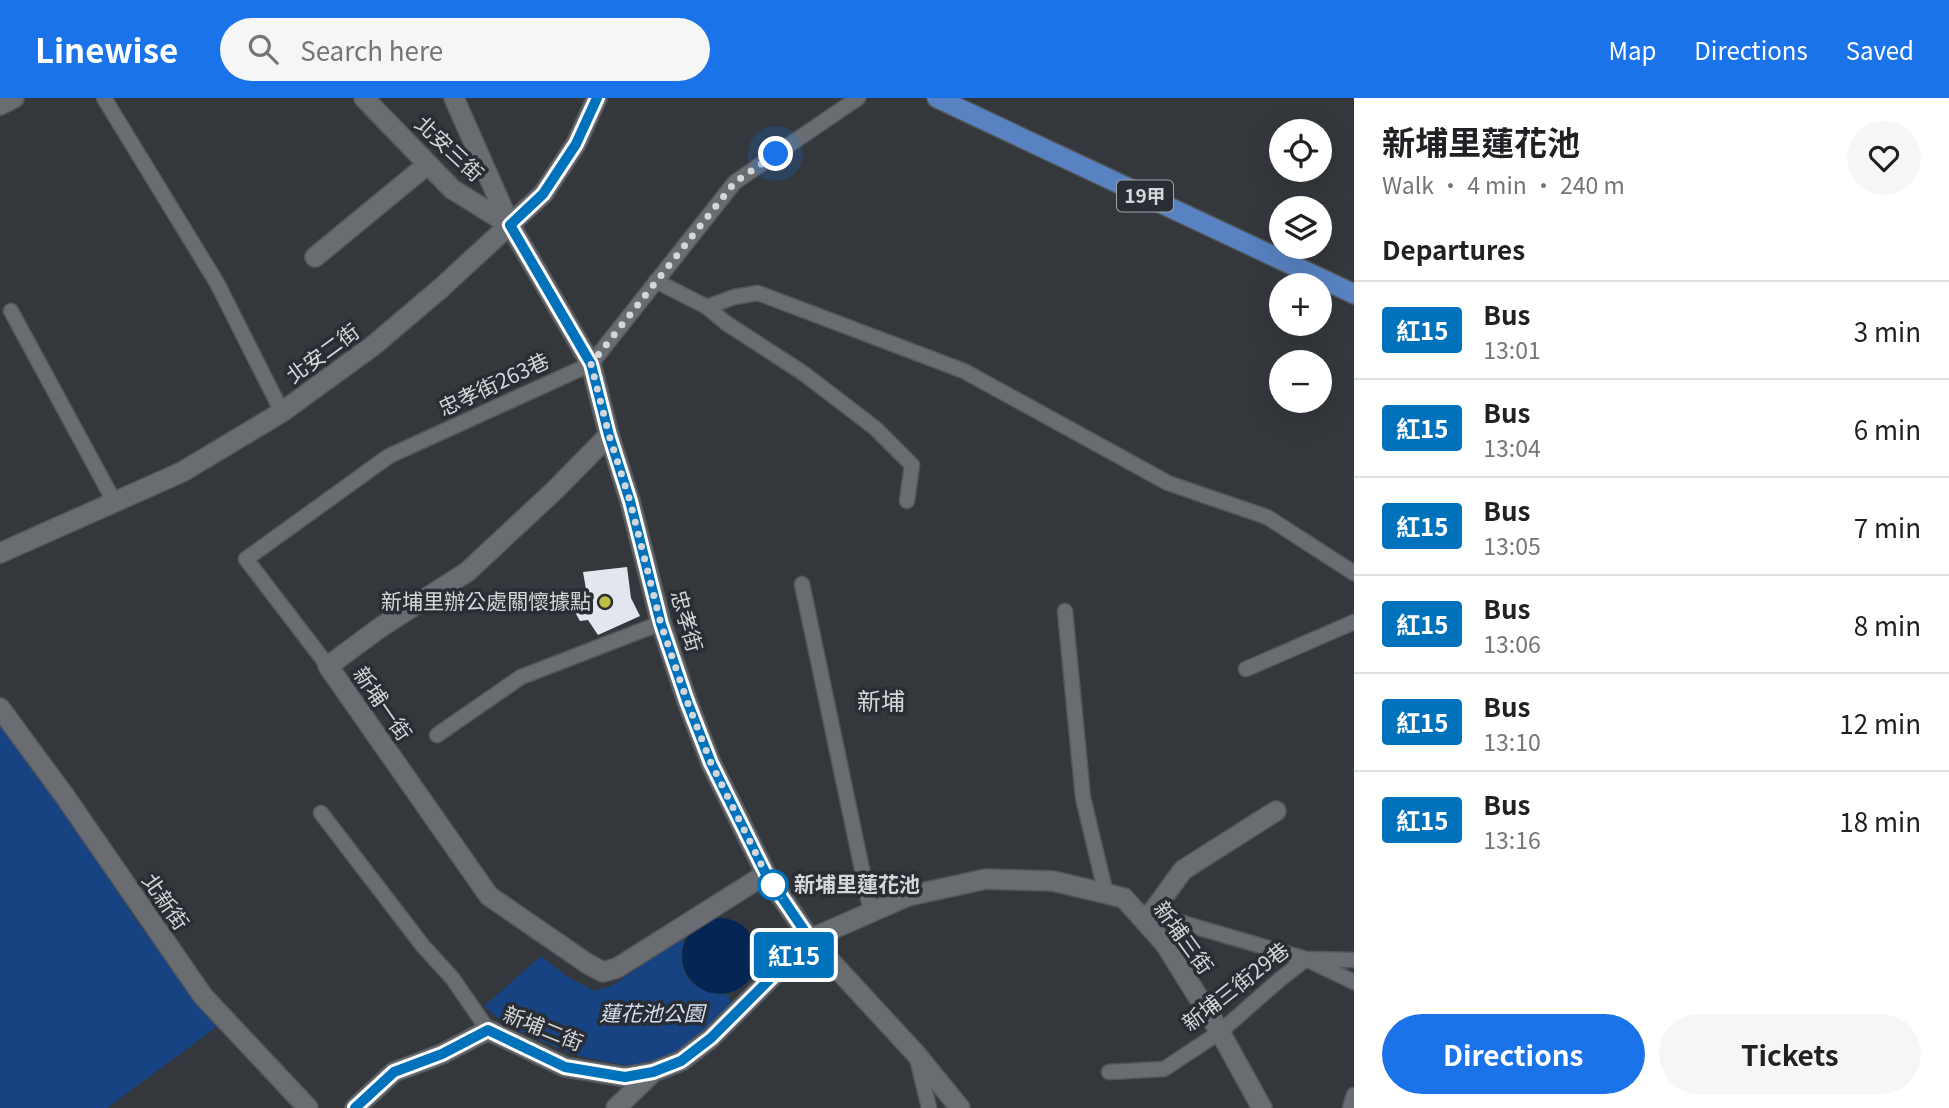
<!DOCTYPE html>
<meta charset="utf-8">
<style>
:root{--surface:#fff;--page:#f6f6f6;--text:#202124;--muted:#757577;--line:#e0e0e0;--accent:#1a73e8}
body{margin:0;font-family:Georgia,"Noto Sans TC",serif;background:var(--page);color:var(--text);height:100vh;display:flex;flex-direction:column;font-size:26px;white-space:nowrap}
*{box-sizing:border-box;margin:0}
p{font-size:23px;color:var(--muted)}
.icon{flex:none;width:38px;height:38px;fill:none;stroke:currentColor;stroke-width:2;stroke-linecap:round;stroke-linejoin:round}
.map{position:relative;flex:1;overflow:hidden}
.side{display:flex;flex-direction:column;background:var(--surface);width:595px}
.side>*{flex:none}
.badge{padding:0 14px;border-radius:5px;font-size:24px;line-height:46px}
.controls{position:absolute;left:1269px;top:21px;display:grid;gap:14px}
.controls a{display:grid;place-items:center;width:63px;height:63px;border-radius:50%;background:var(--surface);box-shadow:0 7px 28px #0002;font-size:35px}
.you{position:absolute;width:35px;height:35px;margin:-18px;border:5px solid #fff;border-radius:50%;background:#1a73e8;box-shadow:0 0 0 10px #1a73e833}
.map>.badge{position:absolute;translate:-50% -50%;box-shadow:0 0 0 4px #fff}
h2{padding:0 28px;font-size:26px;line-height:63px}
.round{display:grid;place-items:center;flex:none;width:74px;height:74px;border-radius:37px;background:var(--page)}
.headline{display:flex;align-items:center;justify-content:space-between;height:119px;padding:0 28px}
h1{font-size:33px;font-weight:700;line-height:52px}
.action{display:flex;gap:14px;margin-top:auto;padding:14px 28px}
.action a{flex:1;height:80px;border-radius:42px;background:var(--accent);color:#fff;font-size:28px;font-weight:700;line-height:80px;text-align:center}
.action a+a{background:var(--page);color:var(--text)}
ul{padding:0;list-style:none}
li{display:flex;align-items:center;gap:21px;height:98px;padding:0 28px;border-top:2px solid var(--line)}
li div{flex:1}
li b{display:block;font-size:26px}
li em{font-style:normal}
li .badge{min-width:77px;font-weight:700;text-align:center}
header{display:flex;align-items:center;gap:42px;box-sizing:border-box;height:98px;padding:0 35px;background:var(--accent);color:#fff}
header strong{font-size:33px}
nav{display:flex;gap:38px;margin-inline-start:auto;font-size:24px}
.search{width:490px;height:63px;background:var(--page);display:flex;align-items:center;gap:18px;box-sizing:border-box;padding:0 24px;border-radius:38px;color:var(--muted);font-size:26px}
main{display:flex;flex:1;min-height:0}
.map>svg:first-child{display:block}
</style>
<header>
<strong>Linewise</strong>
<div class="search"><svg class="icon" aria-label="search" viewBox="0 0 24 24"><circle cx="10" cy="10" r="6"/><path d="M15 15l6 6"/></svg>Search here</div>
<nav><a>Map</a><a>Directions</a><a>Saved</a></nav>
</header>
<main>
<div class="map">
<svg width="1354" height="1010" viewBox="0 0 1354 1010">
<rect width="100%" height="100%" fill="#34383d"/>
<path fill="#184382" d="M 0,617 L 140,828 L 222,925 L 107,1010 L 0,1010 Z
M 681,840 L 684,844 C 674,875 696,898 727,896 L 735,911 L 673,958 L 628,968 L 574,957 L 507,928 L 484,908 L 541,858 L 565,877 L 594,893 L 612,888 Z"/>
<path fill="#052554" d="M682 858a38 38 0 1 1 76 0a38 38 0 1 1-76 0Z"/>
<path fill="#e2e7ee" d="M 627,469 L 631,500 L 640,518 L 598,537 L 588,522 L 580,523 L 571,507 L 587,497 L 583,474 Z"/>
<g fill="none" stroke-linecap="round" stroke-linejoin="round">
<g stroke="#53565b" stroke-width="17">
<path id="service" d="M 104,0 L 217,185 L 282,314
M 656,183 L 707,209 L 726,225 L 803,275 L 875,330 L 912,367 L 907,403
M 707,209 L 734,199 L 758,195 L 964,273 L 1168,385 L 1267,419 L 1354,475
M 11,213 L 115,405
M 802,486 L 871,814
M 1065,513 L 1083,700 L 1106,796
M 328,568 L 246,461 L 389,358 L 591,266 L 735,84 L 858,0
M 1246,571 L 1354,524
M 437,637 L 521,579 L 661,525
M 321,715 L 423,848 L 453,881 L 488,932
M 1145,814 L 1306,861 L 1354,884
M 917,960 L 929,1010
M 1109,974 L 1164,971 L 1220,934 L 1278,883 L 1306,861 L 1354,862
M 1350,1010 L 1354,997"/>
</g>
<g stroke="#53565b" stroke-width="22">
<path id="minor" d="M 364,0 L 452,91 L 510,127
M 454,0 L 510,127 L 591,266 L 609,337 L 630,403 L 661,525 L 687,603 L 711,665 L 766,776 L 810,841 L 916,956 L 960,1010
M 0,7 L 14,0
M 315,159 L 428,66
M 609,337 L 555,392 L 467,474 L 381,529 L 328,568 L 489,798 L 588,866 L 603,874 L 617,870 L 766,776
M 0,455 L 182,374 L 282,314 L 374,247 L 441,190 L 543,96 L 576,46 L 597,0
M 0,610 L 64,697 L 203,898 L 308,1010
M 1151,816 L 1183,772 L 1276,713
M 355,1010 L 394,974 L 442,956 L 488,932 L 565,969 L 625,979 L 653,974 L 681,963 L 711,940 L 810,841 L 908,798 L 986,781 L 1053,783 L 1124,800 L 1165,846 L 1220,934 L 1262,1010
M 616,1010 L 653,974"/>
</g>
<g stroke="#53565b" stroke-width="22">
<path id="primary" d="M 937,0 L 1354,196"/>
</g>
<use href="#service" stroke="#696d72" stroke-width="14"/>
<use href="#minor" stroke="#696d72" stroke-width="19"/>
<use href="#primary" stroke="#5882c1" stroke-width="19"/>
</g>
<g fill="none" stroke-linecap="round" stroke-linejoin="round">
<g stroke="#fff" stroke-width="16">
<path id="line" d="M 355,1010 L 394,974 L 442,956 L 488,932 L 565,969 L 625,979 L 653,974 L 681,963 L 711,940 L 810,841 L 766,776 L 711,665 L 687,603 L 661,526 L 630,403 L 609,337 L 591,266 L 510,127 L 543,96 L 576,46 L 597,0"/>
</g>
<use href="#line" stroke="#0072bc" stroke-width="10"/>
<path stroke="#d4d7da" stroke-width="7" stroke-dasharray="0 12.6" d="M 773,787 L 780,798 L 766,776 L 711,665 L 687,603 L 661,526 L 630,403 L 609,337 L 591,266 L 735,84 L 776,56"/>
</g>
<circle fill="#c0be41" stroke="#2a2d33" stroke-width="2.5" cx="605" cy="504" r="7"/>
<circle fill="#fff" stroke="#0072bc" stroke-width="3.5" cx="773" cy="787" r="14"/>
<g text-anchor="middle" stroke-width="7" stroke-linejoin="round" paint-order="stroke">
<rect fill="#2a2d33" stroke="#a1a4a8" stroke-width="2" x="1117" y="82.5" width="56" height="31" rx="5"/>
<g font-size="19" font-weight="bold" fill="#d4d7da">
<text x="1145" y="105">19甲</text>
</g>
<g font-size="21" fill="#d4d7da" stroke="#2a2d33">
<text transform="translate(449 51) rotate(43)" y="7">北安三街</text>
<text transform="translate(323 256) rotate(-36)" y="7">北安二街</text>
<text transform="translate(494 287) rotate(-25)" y="7">忠孝街263巷</text>
<text transform="translate(686 523) rotate(74)" y="7">忠孝街</text>
<text transform="translate(382 606) rotate(55)" y="7">新埔一街</text>
<text transform="translate(165 804) rotate(55)" y="7">北新街</text>
<text transform="translate(1183 840) rotate(54)" y="7">新埔三街</text>
<text transform="translate(1236 889) rotate(-38)" y="7">新埔三街29巷</text>
<text transform="translate(543 931) rotate(22)" y="7">新埔二街</text>
</g>
<g font-size="21" fill="#d4d7da" stroke="#2a2d33" text-anchor="end">
<text x="591" y="511">新埔里辦公處關懷據點</text>
</g>
<g font-size="21" font-weight="bold" fill="#d4d7da" stroke="#2a2d33" text-anchor="start">
<text x="794" y="794">新埔里蓮花池</text>
</g>
<g font-size="21" font-style="italic" fill="#d3e0f2" stroke="#2a2d33">
<text x="652" y="923">蓮花池公園</text>
</g>
<g font-size="24" fill="#d4d7da" stroke="#2a2d33">
<text x="881" y="612">新埔</text>
</g>
</g>
</svg>
<div class="controls">
<a><svg class="icon" aria-label="locate" viewBox="0 0 24 24"><circle cx="12" cy="12" r="6"/><path d="M12 2v4M12 18v4M2 12h4M18 12h4"/></svg></a>
<a><svg class="icon" aria-label="layers" viewBox="0 0 24 24"><path d="M12 4l9 5-9 5-9-5zM3 14l9 5 9-5"/></svg></a>
<a>+</a>
<a>−</a>
</div>
<div class="you" style="left:776px;top:56px"></div>
<b class="badge" style="left:794px;top:857px;background:#0072bc;color:#fff">紅15</b>
</div>
<section class="side">
<div class="headline"><div><h1>新埔里蓮花池</h1><p>Walk · 4 min · 240 m</p></div><a class="round"><svg class="icon" aria-label="heart" viewBox="0 0 24 24"><path d="M12 20l-8-8c-3-5 5-10 8-4 3-6 11-1 8 4z"/></svg></a></div>
<h2>Departures</h2>
<ul>
<li><span class="badge" style="background:#0072bc;color:#fff">紅15</span><div><b>Bus</b><p>13:01</p></div><em>3 min</em></li>
<li><span class="badge" style="background:#0072bc;color:#fff">紅15</span><div><b>Bus</b><p>13:04</p></div><em>6 min</em></li>
<li><span class="badge" style="background:#0072bc;color:#fff">紅15</span><div><b>Bus</b><p>13:05</p></div><em>7 min</em></li>
<li><span class="badge" style="background:#0072bc;color:#fff">紅15</span><div><b>Bus</b><p>13:06</p></div><em>8 min</em></li>
<li><span class="badge" style="background:#0072bc;color:#fff">紅15</span><div><b>Bus</b><p>13:10</p></div><em>12 min</em></li>
<li><span class="badge" style="background:#0072bc;color:#fff">紅15</span><div><b>Bus</b><p>13:16</p></div><em>18 min</em></li>
</ul>
<div class="action"><a>Directions</a><a>Tickets</a></div>
</section>
</main>
